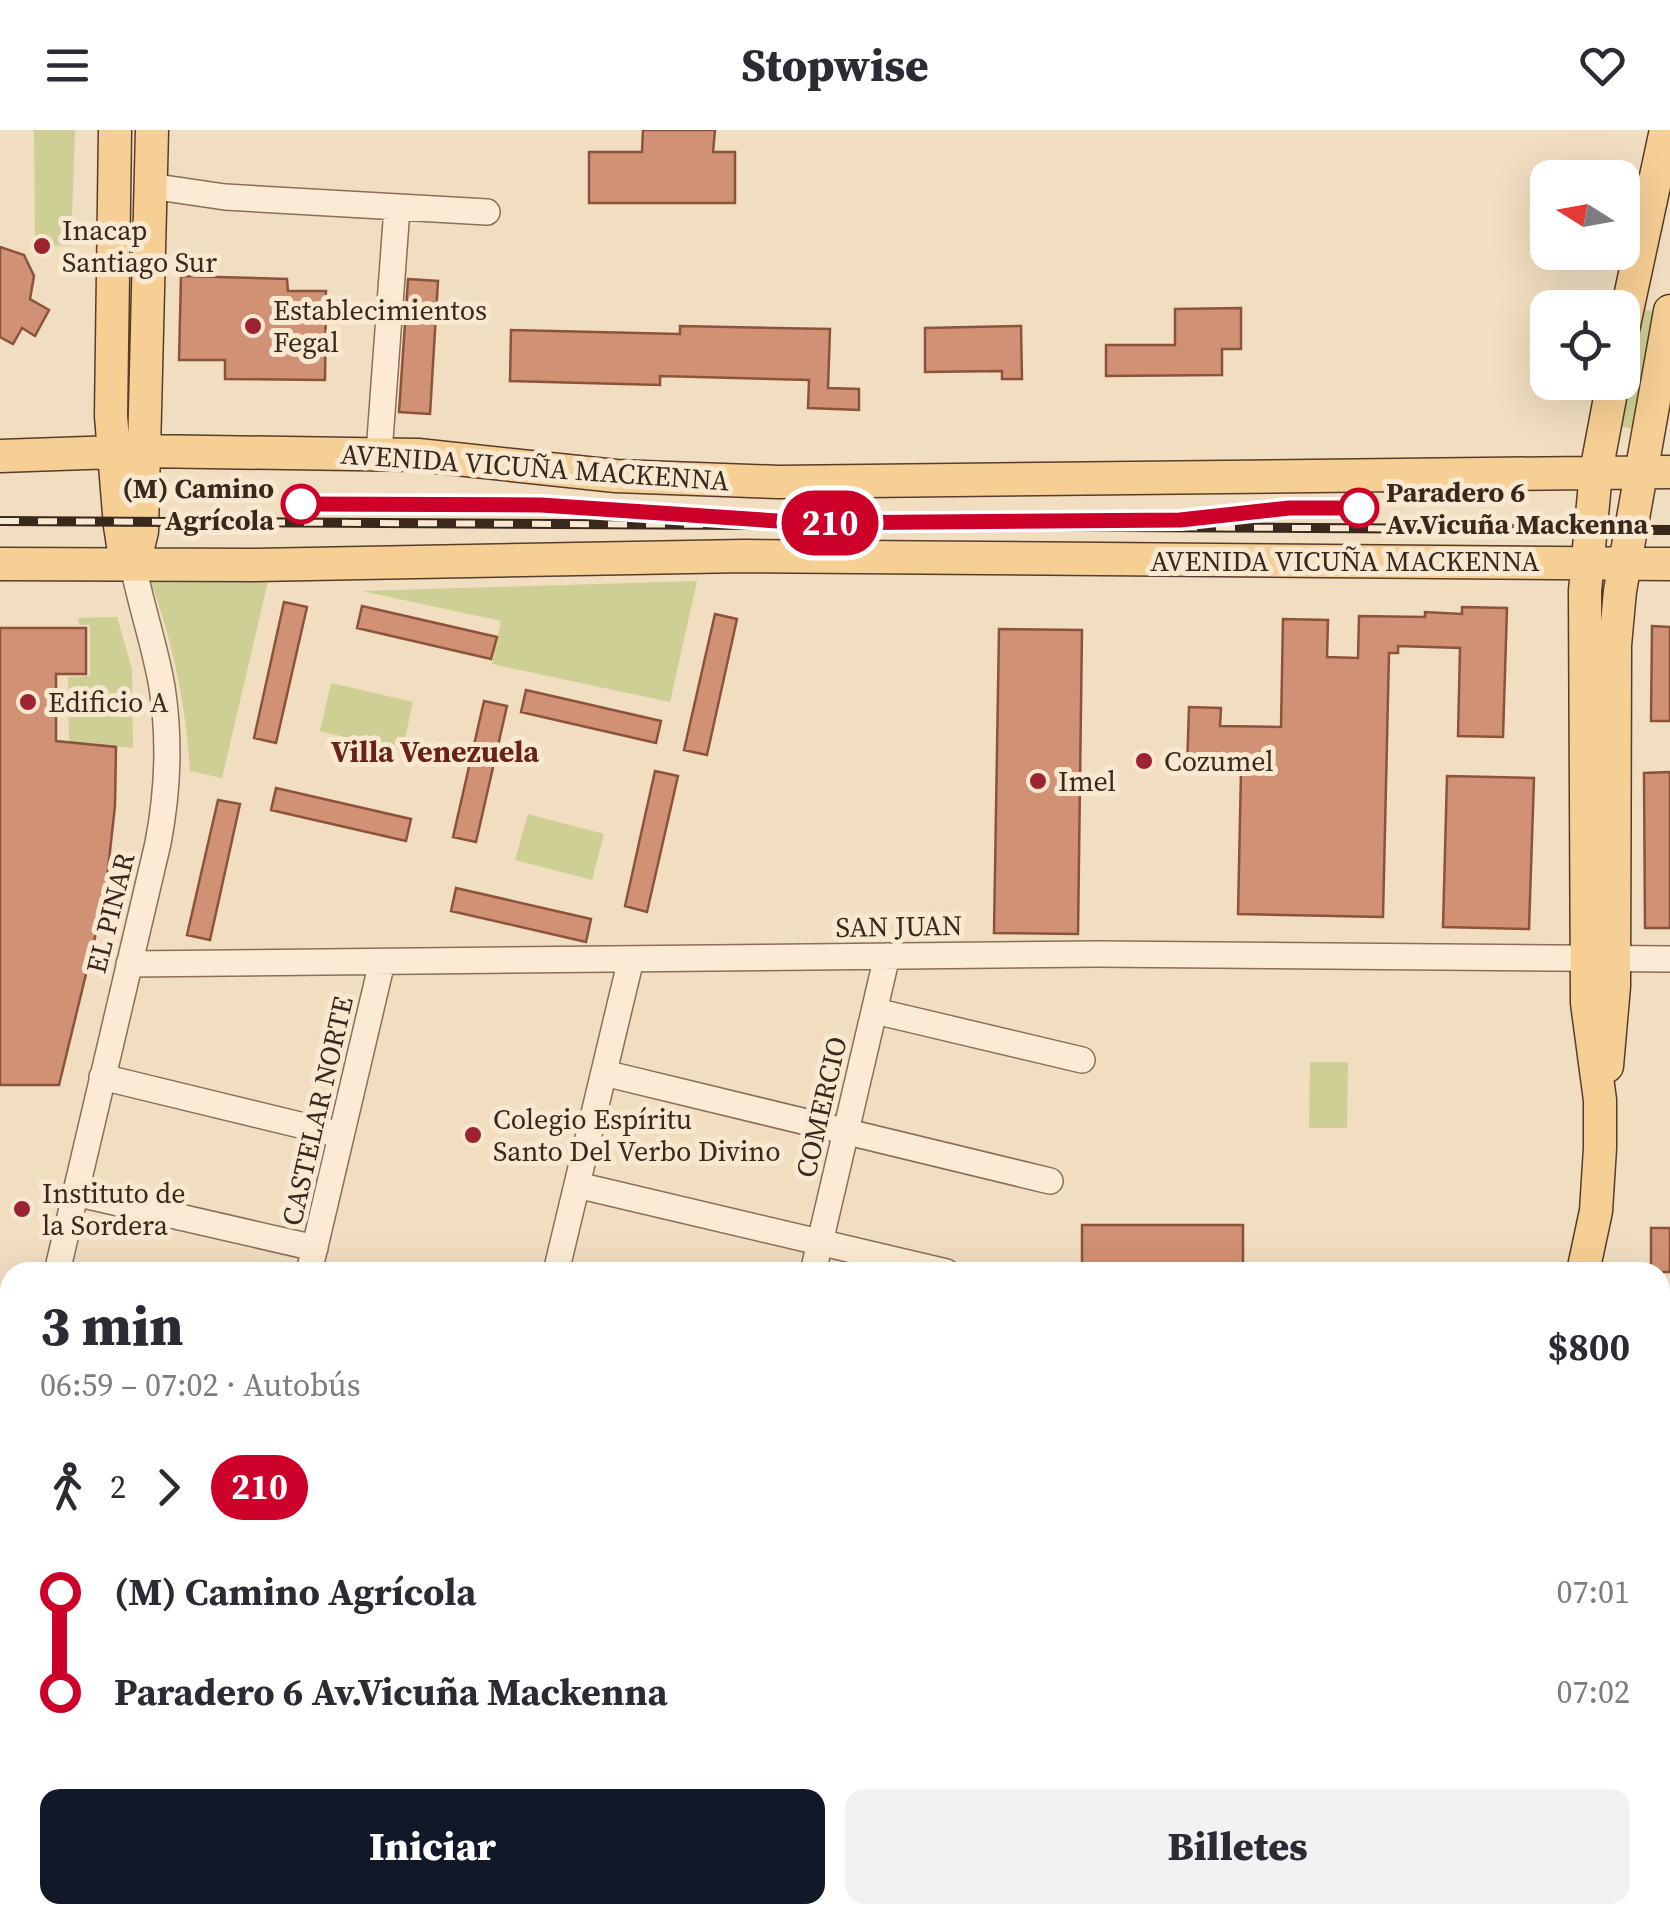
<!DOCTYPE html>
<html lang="es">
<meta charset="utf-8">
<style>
:root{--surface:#fff;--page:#f2f2f3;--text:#2b2b33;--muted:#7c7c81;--accent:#111827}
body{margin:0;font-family:"Source Serif 4",serif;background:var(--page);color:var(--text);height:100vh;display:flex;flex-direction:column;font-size:38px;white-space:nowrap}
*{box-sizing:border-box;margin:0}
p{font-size:32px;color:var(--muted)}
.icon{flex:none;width:55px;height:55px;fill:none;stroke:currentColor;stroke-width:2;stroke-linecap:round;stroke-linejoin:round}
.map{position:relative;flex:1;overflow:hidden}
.details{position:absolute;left:0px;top:1132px;width:1670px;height:662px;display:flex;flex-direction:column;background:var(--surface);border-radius:30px 30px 0 0;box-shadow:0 10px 40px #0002}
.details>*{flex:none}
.badge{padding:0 20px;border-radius:32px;font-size:35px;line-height:65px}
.needle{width:65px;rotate:281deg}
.buttons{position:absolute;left:1530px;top:30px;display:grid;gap:20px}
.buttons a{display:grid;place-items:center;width:110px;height:110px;border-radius:20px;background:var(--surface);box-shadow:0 10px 40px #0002;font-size:50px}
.map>.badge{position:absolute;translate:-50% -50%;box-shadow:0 0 0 5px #fff}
.legs{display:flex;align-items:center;gap:15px;height:110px;padding:0 40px;font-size:32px}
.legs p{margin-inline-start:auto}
.head{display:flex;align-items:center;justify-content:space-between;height:170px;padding:0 40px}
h1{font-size:55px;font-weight:800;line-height:75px}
.action{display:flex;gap:20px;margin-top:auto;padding:20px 40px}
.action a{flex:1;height:115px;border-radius:20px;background:var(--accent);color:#fff;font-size:40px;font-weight:800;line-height:115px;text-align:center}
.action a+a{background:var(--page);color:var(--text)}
ul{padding:0 40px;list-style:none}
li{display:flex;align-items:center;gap:35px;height:100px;font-size:38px}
li i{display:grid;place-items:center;width:15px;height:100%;margin:0 12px;background:currentColor}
li i::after{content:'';width:25px;height:25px;margin:-12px;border:8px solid;border-radius:50%;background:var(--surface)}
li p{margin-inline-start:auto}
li:first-child i{background:linear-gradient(#0000 50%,currentColor 0)}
li:last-child i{background:linear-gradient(currentColor 50%,#0000 0)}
header{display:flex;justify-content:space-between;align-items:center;height:130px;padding:0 40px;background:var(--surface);font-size:45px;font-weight:800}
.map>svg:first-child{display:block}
</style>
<header><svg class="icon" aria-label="menu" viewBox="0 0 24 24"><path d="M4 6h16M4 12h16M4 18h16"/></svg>Stopwise<svg class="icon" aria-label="heart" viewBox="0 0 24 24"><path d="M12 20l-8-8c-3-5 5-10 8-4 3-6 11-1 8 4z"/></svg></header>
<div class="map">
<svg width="1670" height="1794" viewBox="0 0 1670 1794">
<rect width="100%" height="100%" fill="#f1ddc0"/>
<path fill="#cecf94" d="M 34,0 L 75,0 L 71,116 L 40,115 L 35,107 Z
M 1643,179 L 1656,182 L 1640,300 L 1614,295 L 1636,188 Z
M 148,444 L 269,447 L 222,648 L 190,641 C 186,573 172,508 148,444 Z
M 697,451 L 670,572 L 492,534 L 501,491 L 362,461 Z
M 117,487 L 132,539 L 133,618 L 69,612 L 68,547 L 90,546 L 90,495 L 79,495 L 78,488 Z
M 331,553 L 413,572 L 402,621 L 320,601 Z
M 528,684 L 604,704 L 592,750 L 515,730 Z
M 1310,932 L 1348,932 L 1347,998 L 1309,998 Z
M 265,1785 L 396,1785 L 393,1794 L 277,1794 L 263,1791 Z"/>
<path fill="#d19174" stroke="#8c533b" stroke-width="2.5" d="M 643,0 L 715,0 L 713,22 L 735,22 L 735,73 L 589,73 L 589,22 L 642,22 Z
M 0,117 L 24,125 L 34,146 L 30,169 L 49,180 L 35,206 L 22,198 L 13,214 L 0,207 Z
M 181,146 L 287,149 L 288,161 L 326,161 L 325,250 L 225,249 L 225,230 L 179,230 Z
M 408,149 L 438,151 L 430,284 L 399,282 Z
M 1241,178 L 1241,219 L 1222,219 L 1222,245 L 1106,246 L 1106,215 L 1175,215 L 1175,179 Z
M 680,196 L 830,199 L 828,258 L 859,259 L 859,280 L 808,278 L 809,250 L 660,246 L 660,255 L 510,251 L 511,200 L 680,204 Z
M 1021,196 L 1022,249 L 1002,249 L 1002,241 L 925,242 L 925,198 Z
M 284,472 L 307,477 L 276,613 L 254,608 Z
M 362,476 L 497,507 L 491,529 L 357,498 Z
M 1462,477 L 1507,478 L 1503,607 L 1458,606 L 1460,518 L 1398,516 L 1398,523 L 1389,523 L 1383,787 L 1238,784 L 1241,641 L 1187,639 L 1189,577 L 1221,578 L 1220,596 L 1281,597 L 1283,489 L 1328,490 L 1327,527 L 1358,528 L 1359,486 L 1425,487 L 1425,482 L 1462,484 Z
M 715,484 L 737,489 L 707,625 L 684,620 Z
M 1652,496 L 1670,497 L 1670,591 L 1651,591 Z
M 0,498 L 86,498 L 86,544 L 56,544 L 56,611 L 116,617 L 115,676 L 105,766 L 59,955 L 0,955 Z
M 999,499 L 1082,500 L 1078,804 L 994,803 Z
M 526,560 L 661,591 L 656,613 L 521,582 Z
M 484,571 L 507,576 L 476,712 L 453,707 Z
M 655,641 L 678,646 L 647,782 L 625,776 Z
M 1670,642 L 1670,798 L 1645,798 L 1644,643 Z
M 1447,646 L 1534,648 L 1529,799 L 1443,797 Z
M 276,658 L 411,689 L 406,711 L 271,680 Z
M 218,670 L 240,674 L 210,810 L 187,805 Z
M 456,758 L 591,789 L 586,812 L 451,781 Z
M 1082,1095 L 1243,1095 L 1243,1142 L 1082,1142 Z
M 1651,1098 L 1670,1098 L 1670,1142 L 1651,1142 Z"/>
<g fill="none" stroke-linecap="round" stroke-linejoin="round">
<g stroke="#8b6e57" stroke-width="28">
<path id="minor" d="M 150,56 L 225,67 L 487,82
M 379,323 L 397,78
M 129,834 L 1098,824 L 1670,829
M 875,881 L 1082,930
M 604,943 L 1050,1051
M 102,947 L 341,1005
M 577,1055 L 946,1142
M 75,1063 L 315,1118
M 57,1142 L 158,713 C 168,661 170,609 162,557 C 155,516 141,476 133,435
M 309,1142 L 382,832
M 556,1142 L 631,829
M 813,1142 L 887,826
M 0,1389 L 10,1346
M 0,1538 L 10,1540
M 0,1660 L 10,1662
M 1660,1705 L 1670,1705
M 0,1783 L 48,1794
M 534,1785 L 573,1794
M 153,1794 L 155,1785
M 401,1794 L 403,1785
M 660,1794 L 662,1785"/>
</g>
<g stroke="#583c2c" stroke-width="35">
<path id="major" d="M 115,0 L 111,286 L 120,396 L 123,415 L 133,435
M 1622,204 L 1666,0
M 0,326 L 144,321 L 418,325 L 616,346 L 779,352 L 1670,342
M 135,431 L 142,401 L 152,0
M 0,434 L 255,435 L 744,426 L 1670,434
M 1607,936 L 1614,856 L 1615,515 L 1620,461 L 1670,181
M 1583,1142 L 1596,1081 L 1600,1018 L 1600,970 L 1587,873 L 1585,461 L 1596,342 L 1613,252
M 1428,1794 L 1430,1785"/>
</g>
<use href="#minor" stroke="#fbebd4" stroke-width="25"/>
<use href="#major" stroke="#f6cf95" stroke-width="32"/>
<g stroke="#3a281c" stroke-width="10">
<path id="rail" d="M 0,391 L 1670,400"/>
</g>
<use href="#rail" stroke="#f8e8d0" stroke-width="6" stroke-dasharray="19" stroke-linecap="butt"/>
</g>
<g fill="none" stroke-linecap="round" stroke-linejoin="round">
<g stroke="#fff" stroke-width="22">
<path id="line-1" d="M 301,374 L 541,375 L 808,393 L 1180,390 L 1289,378 L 1359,378"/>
</g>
<use href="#line-1" stroke="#cc0028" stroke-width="15"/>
</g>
<g fill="#9e2330" stroke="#f8e8d0" stroke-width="4">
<circle cx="42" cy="116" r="10"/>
<circle cx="253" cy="196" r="10"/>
<circle cx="28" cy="572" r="10"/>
<circle cx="1144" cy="631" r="10"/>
<circle cx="1038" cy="651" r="10"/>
<circle cx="473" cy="1005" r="10"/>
<circle cx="22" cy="1079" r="10"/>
</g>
<g fill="#fff" stroke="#cc0028" stroke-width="5">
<circle cx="301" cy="374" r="18"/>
<circle cx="1359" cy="378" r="18"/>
</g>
<g text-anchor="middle" stroke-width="10" stroke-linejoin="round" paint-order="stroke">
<g font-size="28" fill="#3a281c" stroke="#f8e8d0" text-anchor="start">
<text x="62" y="110">Inacap<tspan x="62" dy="32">Santiago Sur</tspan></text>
<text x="273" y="190">Establecimientos<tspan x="273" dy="32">Fegal</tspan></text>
<text x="48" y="582">Edificio A</text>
<text x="1164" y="641">Cozumel</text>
<text x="1058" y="661">Imel</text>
<text x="493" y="999">Colegio Espíritu<tspan x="493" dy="32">Santo Del Verbo Divino</tspan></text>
<text x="42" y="1073">Instituto de<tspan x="42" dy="32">la Sordera</tspan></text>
</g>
<g font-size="28" fill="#3a281c" stroke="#f8e8d0">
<text transform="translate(535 337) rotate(4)" y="10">AVENIDA VICUÑA MACKENNA</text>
<text x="1345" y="441">AVENIDA VICUÑA MACKENNA</text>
<text transform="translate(110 783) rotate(-76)" y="10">EL PINAR</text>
<text transform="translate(899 796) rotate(-1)" y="10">SAN JUAN</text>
<text transform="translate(821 977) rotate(-77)" y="10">COMERCIO</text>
<text transform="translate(317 981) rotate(-77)" y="10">CASTELAR NORTE</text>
</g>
<g font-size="28" font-weight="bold" fill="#3a281c" stroke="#f8e8d0" text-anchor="end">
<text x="274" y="368">(M) Camino<tspan x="274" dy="32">Agrícola</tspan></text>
<text x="1386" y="372" text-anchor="start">Paradero 6<tspan x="1386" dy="32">Av.Vicuña Mackenna</tspan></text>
</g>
<g font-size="30" font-weight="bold" fill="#692219" stroke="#f8e8d0">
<text x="435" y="632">Villa Venezuela</text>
</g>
</g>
</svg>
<div class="buttons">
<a><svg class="needle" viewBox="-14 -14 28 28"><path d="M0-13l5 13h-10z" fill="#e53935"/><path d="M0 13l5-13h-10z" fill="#7c7c81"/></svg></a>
<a><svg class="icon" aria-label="locate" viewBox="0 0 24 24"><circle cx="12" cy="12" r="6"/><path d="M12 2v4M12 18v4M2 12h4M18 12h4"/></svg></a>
</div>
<b class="badge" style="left:830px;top:393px;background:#cc0028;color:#fff">210</b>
<section class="details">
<div class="head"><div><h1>3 min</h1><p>06:59 – 07:02 · Autobús</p></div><b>$800</b></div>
<div class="legs"><svg class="icon" aria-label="walk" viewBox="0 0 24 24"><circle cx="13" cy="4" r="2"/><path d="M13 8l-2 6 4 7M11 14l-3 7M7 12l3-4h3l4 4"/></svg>2<svg class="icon" aria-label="forward" viewBox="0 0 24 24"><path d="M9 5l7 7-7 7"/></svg><b class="badge" style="background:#cc0028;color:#fff">210</b></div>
<ul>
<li><i style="color:#cc0028"></i><b>(M) Camino Agrícola</b><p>07:01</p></li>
<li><i style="color:#cc0028"></i><b>Paradero 6 Av.Vicuña Mackenna</b><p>07:02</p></li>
</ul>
<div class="action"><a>Iniciar</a><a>Billetes</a></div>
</section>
</div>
